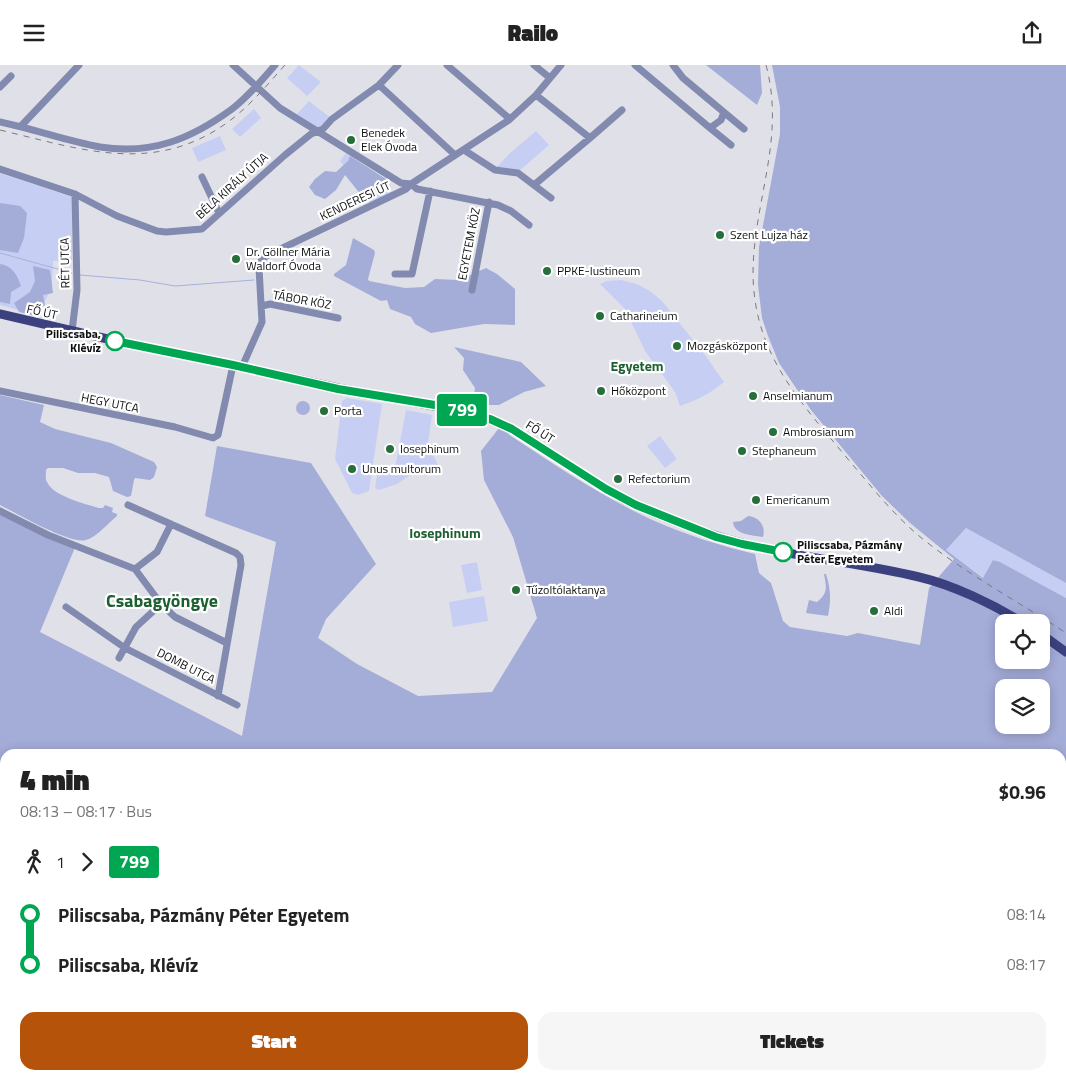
<!DOCTYPE html>
<meta charset="utf-8">
<style>
:root{--surface:#fff;--page:#f6f6f6;--text:#222;--muted:#767676;--accent:#b45309}
body{margin:0;font-family:"Titillium Web",sans-serif;background:var(--page);color:var(--text);height:100vh;display:flex;flex-direction:column;font-size:19px;white-space:nowrap}
*{box-sizing:border-box;margin:0}
p{font-size:16px;color:var(--muted)}
.icon{flex:none;width:28px;height:28px;fill:none;stroke:currentColor;stroke-width:2;stroke-linecap:round;stroke-linejoin:round}
.map{position:relative;flex:1;overflow:hidden}
.side{position:absolute;left:0px;top:684px;width:1066px;height:331px;display:flex;flex-direction:column;background:var(--surface);border-radius:15px 15px 0 0;box-shadow:0 2px 12px #0003}
.side>*{flex:none}
.badge{padding:0 10px;border-radius:4px;font-size:18px;line-height:32px}
.fabs{position:absolute;left:995px;top:549px;display:grid;gap:10px}
.fabs a{display:grid;place-items:center;width:55px;height:55px;border-radius:10px;background:var(--surface);box-shadow:0 2px 12px #0003;font-size:25px}
.map>.badge{position:absolute;translate:-50% -50%;box-shadow:0 0 0 2px #fff}
.legs{display:flex;align-items:center;gap:8px;height:55px;padding:0 20px;font-size:16px}
.legs p{margin-inline-start:auto}
.headline{display:flex;align-items:center;justify-content:space-between;height:85px;padding:0 20px}
h1{font-size:28px;font-weight:800;line-height:38px}
.button{display:flex;gap:10px;margin-top:auto;padding:10px 20px}
.button a{flex:1;height:58px;border-radius:15px;background:var(--accent);color:#fff;font-size:20px;font-weight:800;line-height:58px;text-align:center}
.button a+a{background:var(--page);color:var(--text)}
ul{padding:0 20px;list-style:none}
li{display:flex;align-items:center;gap:18px;height:50px;font-size:19px}
li i{display:grid;place-items:center;width:8px;height:100%;margin:0 6px;background:currentColor}
li i::after{content:'';width:12px;height:12px;margin:-6px;border:4px solid;border-radius:50%;background:var(--surface)}
li p{margin-inline-start:auto}
li:first-child i{background:linear-gradient(#0000 50%,currentColor 0)}
li:last-child i{background:linear-gradient(currentColor 50%,#0000 0)}
header{display:flex;justify-content:space-between;align-items:center;height:65px;padding:0 20px;background:var(--surface);font-size:22px;font-weight:800}
.map>svg:first-child{display:block}
</style>
<header><svg class="icon" aria-label="menu" viewBox="0 0 24 24"><path d="M4 6h16M4 12h16M4 18h16"/></svg>Railo<svg class="icon" aria-label="share" viewBox="0 0 24 24"><path d="M12 15V3M7 8l5-5 5 5M5 13v7h14v-7"/></svg></header>
<div class="map">
<svg width="1066" height="1014" viewBox="0 0 1066 1014">
<rect width="100%" height="100%" fill="#e0e1e8"/>
<path fill="#c7cef4" d="M 299,0 L 321,17 L 307,31 L 287,13 Z
M 309,36 L 332,54 L 318,63 L 297,49 Z
M 254,44 L 261,53 L 240,72 L 232,64 Z
M 536,66 L 549,80 L 518,107 L 496,103 L 509,89 Z
M 220,71 L 226,85 L 198,97 L 192,83 Z
M 346,88 L 389,118 L 390,126 L 389,131 L 371,139 L 340,96 Z
M 0,108 L 72,132 L 72,195 L 53,196 L 52,223 L 37,250 L 0,240 Z
M 621,215 L 637,219 L 650,226 L 662,236 L 705,290 L 724,317 C 710,329 697,335 680,341 L 675,327 L 645,286 L 625,244 L 600,219 L 607,216 Z
M 347,333 L 382,339 L 369,426 L 358,430 L 352,428 L 335,394 L 342,336 Z
M 406,345 L 432,350 L 428,379 L 439,402 L 421,403 L 397,419 L 379,425 L 375,423 L 378,405 L 394,408 Z
M 660,371 L 677,394 L 665,403 L 647,381 Z
M 966,463 L 1066,518 L 1066,533 L 1000,497 L 993,495 L 984,513 L 946,485 Z
M 477,497 L 482,525 L 467,528 L 461,500 Z
M 484,531 L 488,556 L 453,562 L 449,537 Z"/>
<path fill="#a4acd8" fill-rule="evenodd" d="M 706,0 L 760,0 L 762,28 L 757,40 Z
M 772,0 L 1066,0 L 1066,518 L 966,463 L 946,485 L 983,513 L 993,495 L 1000,497 L 1066,533 L 1066,873 L 1061,873 L 1061,689 L 5,689 L 5,962 L 0,959 L 0,446 L 76,480 L 40,567 L 242,671 L 276,477 L 205,451 L 217,381 L 311,398 L 376,499 L 326,554 L 318,573 L 357,599 L 418,631 L 492,627 L 537,553 L 513,472 L 484,415 L 481,386 L 499,363 C 548,395 597,429 650,454 C 684,469 720,481 755,489 L 759,508 L 771,518 L 783,556 L 790,562 L 847,571 L 858,568 L 920,580 L 929,523 L 954,494 L 910,458 L 882,431 L 811,345 L 779,298 L 768,271 L 762,253 L 758,220 L 759,182 L 780,69 L 780,42 ZM 1004,558 L 1041,558 L 1041,595 L 1004,595 ZM 1004,622 L 1041,622 L 1041,660 L 1004,660 Z
M 350,91 L 386,114 L 386,117 L 372,128 L 370,134 L 366,136 L 345,110 L 336,125 L 325,134 L 315,130 L 309,122 L 315,114 L 325,106 L 336,107 L 348,96 Z
M 0,138 L 20,141 L 27,148 L 24,173 L 18,188 L 0,185 Z
M 353,173 L 374,185 L 375,188 L 368,214 L 369,216 L 405,223 L 424,222 L 435,214 L 459,215 L 486,203 L 497,209 L 515,224 L 515,260 L 484,259 L 431,268 L 415,259 L 411,252 L 390,244 L 387,235 L 381,236 L 334,211 L 334,209 L 346,200 Z
M 0,199 C 13,201 17,210 21,221 L 11,227 L 10,239 L 0,237 Z
M 33,201 L 50,205 L 53,228 L 43,230 L 45,240 L 32,250 L 19,247 L 14,238 L 30,227 L 35,216 Z
M 454,282 L 521,297 L 546,321 L 524,327 L 499,340 L 473,340 L 475,323 L 463,305 L 464,293 Z
M 0,330 L 44,340 L 40,357 L 55,364 L 111,378 L 154,397 L 157,402 L 154,412 L 150,415 L 135,413 L 134,415 L 131,431 L 127,432 L 113,426 L 109,412 L 95,408 L 78,408 L 63,403 L 48,403 L 46,405 C 46,409 45,414 47,417 C 53,431 85,439 99,443 L 103,443 L 105,440 L 113,443 L 112,447 L 117,449 L 117,451 C 108,458 97,472 86,475 C 71,480 16,448 0,440 Z
M 748,451 C 760,452 766,462 763,472 C 752,470 734,470 733,457 L 741,456 Z
M 824,509 L 826,509 C 831,524 831,536 828,551 L 806,548 L 809,535 L 817,537 C 829,527 826,522 824,509 Z
M 5,975 L 5,1010 L 251,1010 L 250,1014 L 0,1014 L 0,976 Z
M 260,1010 L 937,1010 L 939,1014 L 260,1014 Z"/>
<path fill="#a8b0dd" d="M296 343a7 7 0 1 1 14 0a7 7 0 1 1-14 0Z"/>
<g fill="none" stroke-linecap="round" stroke-linejoin="round">
<path stroke="#a8b0dd" stroke-width="1" d="M 0,188 L 72,208
M 80,210 L 140,215 L 175,221 L 254,215"/>
<path stroke="#838aaf" stroke-width="7" d="M 233,0 L 280,43 L 401,118 L 411,119 L 417,124 L 498,140 L 511,146 L 529,160
M 447,0 L 510,54
M 534,0 L 550,13
M 635,0 L 710,63 L 721,55 L 724,47
M 673,0 L 683,13 L 744,64
M 379,20 L 455,90
M 0,22 L 11,11
M 536,30 L 590,73 L 622,45
M 0,57 C 34,64 66,76 100,82 C 152,90 191,74 232,44 C 248,32 262,15 275,0
M 21,61 L 79,0
M 710,63 L 731,80
M 464,85 L 495,105 L 518,108 L 551,133
M 0,104 L 75,129 L 117,151 L 157,166 L 166,167 L 202,164 L 285,90 L 311,69 L 323,64 L 332,54 L 379,20 L 398,0
M 202,112 L 219,148
M 534,120 L 590,73
M 395,209 L 412,209 L 430,126
M 472,225 L 489,137
M 262,241 L 270,239 L 338,253
M 72,266 L 77,225 L 75,129
M 242,302 L 262,257 L 259,203 L 261,196 L 266,191 L 406,124 L 411,119 L 509,55 L 536,30 L 561,0
M 0,326 L 175,362 L 213,373 L 218,370 L 233,300
M 128,440 L 236,488 L 240,492 L 241,500 L 218,631
M 0,446 L 48,470 L 135,504 L 161,539 L 175,552 L 227,578
M 135,504 L 157,487 L 171,459
M 66,542 L 125,583 L 237,640
M 119,593 L 136,562 L 161,539"/>
<path stroke="#3b407f" stroke-width="9" d="M 0,249 L 142,282 L 233,300 L 338,323 L 471,348 C 527,365 572,406 623,434 C 646,446 672,455 696,464 C 769,491 844,494 919,512 C 953,520 993,539 1023,558
M 1041,569 L 1066,587"/>
<path stroke="#797a7f" stroke-width="1" stroke-dasharray="6 6" stroke-linecap="butt" d="M 766,0 C 786,74 753,137 753,209 C 754,289 799,335 847,393 C 871,421 894,451 924,475 C 968,510 1019,537 1066,568
M 0,65 C 80,84 154,111 228,57 C 250,41 267,20 285,0"/>
</g>
<g fill="none" stroke-linecap="round" stroke-linejoin="round">
<g stroke="#fff" stroke-width="11">
<path id="line-1" d="M 115,276 L 233,300 L 338,324 L 453,343 L 490,354 L 512,364 L 606,424 L 636,440 L 716,472 L 742,479 L 783,487"/>
</g>
<use href="#line-1" stroke="#00a651" stroke-width="8"/>
</g>
<g fill="#266e3b" stroke="#fff" stroke-width="2">
<circle cx="351" cy="75" r="5"/>
<circle cx="720" cy="170" r="5"/>
<circle cx="236" cy="194" r="5"/>
<circle cx="547" cy="206" r="5"/>
<circle cx="600" cy="251" r="5"/>
<circle cx="677" cy="281" r="5"/>
<circle cx="601" cy="326" r="5"/>
<circle cx="753" cy="331" r="5"/>
<circle cx="324" cy="346" r="5"/>
<circle cx="773" cy="367" r="5"/>
<circle cx="390" cy="384" r="5"/>
<circle cx="742" cy="386" r="5"/>
<circle cx="352" cy="404" r="5"/>
<circle cx="618" cy="414" r="5"/>
<circle cx="756" cy="435" r="5"/>
<circle cx="516" cy="525" r="5"/>
<circle cx="874" cy="546" r="5"/>
</g>
<g fill="#fff" stroke="#00a651" stroke-width="2.5">
<circle cx="115" cy="276" r="9"/>
<circle cx="783" cy="487" r="9"/>
</g>
<g text-anchor="middle" stroke-width="4.5" stroke-linejoin="round" paint-order="stroke">
<g font-size="12" fill="#0e0f11" stroke="#fff" text-anchor="start">
<text x="361" y="72">Benedek<tspan x="361" dy="14">Elek Óvoda</tspan></text>
<text x="730" y="174">Szent Lujza ház</text>
<text x="246" y="191">Dr. Göllner Mária<tspan x="246" dy="14">Waldorf Óvoda</tspan></text>
<text x="557" y="210">PPKE-Iustineum</text>
<text x="610" y="255">Catharineium</text>
<text x="687" y="285">Mozgásközpont</text>
<text x="611" y="330">Hőközpont</text>
<text x="763" y="335">Anselmianum</text>
<text x="334" y="350">Porta</text>
<text x="783" y="371">Ambrosianum</text>
<text x="400" y="388">Iosephinum</text>
<text x="752" y="390">Stephaneum</text>
<text x="362" y="408">Unus multorum</text>
<text x="628" y="418">Refectorium</text>
<text x="766" y="439">Emericanum</text>
<text x="526" y="529">Tűzoltólaktanya</text>
<text x="884" y="550">Aldi</text>
</g>
<g font-size="12" fill="#0e0f11" stroke="#fff">
<text transform="translate(232 121) rotate(-42)" y="4">BÉLA KIRÁLY ÚTJA</text>
<text transform="translate(355 136) rotate(-25)" y="4">KENDERESI ÚT</text>
<text transform="translate(469 179) rotate(-79)" y="4">EGYETEM KÖZ</text>
<text transform="translate(65 198) rotate(-91)" y="4">RÉT UTCA</text>
<text transform="translate(302 235) rotate(10)" y="4">TÁBOR KÖZ</text>
<text transform="translate(42 247) rotate(13)" y="4">FŐ ÚT</text>
<text transform="translate(110 338) rotate(11)" y="4">HEGY UTCA</text>
<text transform="translate(540 367) rotate(32)" y="4">FŐ ÚT</text>
<text transform="translate(186 601) rotate(27)" y="4">DOMB UTCA</text>
</g>
<g font-size="12" font-weight="bold" fill="#0e0f11" stroke="#fff" text-anchor="end">
<text x="101" y="273">Piliscsaba,<tspan x="101" dy="14">Klévíz</tspan></text>
<text x="797" y="484" text-anchor="start">Piliscsaba, Pázmány<tspan x="797" dy="14">Péter Egyetem</tspan></text>
</g>
<g font-size="14" font-weight="bold" fill="#1c5f30" stroke="#fff">
<text x="637" y="306">Egyetem</text>
<text x="445" y="473">Iosephinum</text>
</g>
<g font-size="18" font-weight="bold" fill="#1c5f30" stroke="#fff">
<text x="162" y="542">Csabagyöngye</text>
</g>
</g>
</svg>
<div class="fabs">
<a><svg class="icon" aria-label="locate" viewBox="0 0 24 24"><circle cx="12" cy="12" r="6"/><path d="M12 2v4M12 18v4M2 12h4M18 12h4"/></svg></a>
<a><svg class="icon" aria-label="layers" viewBox="0 0 24 24"><path d="M12 4l9 5-9 5-9-5zM3 14l9 5 9-5"/></svg></a>
</div>
<b class="badge" style="left:462px;top:345px;background:#00a651;color:#fff">799</b>
<section class="side">
<div class="headline"><div><h1>4 min</h1><p>08:13 – 08:17 · Bus</p></div><b>$0.96</b></div>
<div class="legs"><svg class="icon" aria-label="walk" viewBox="0 0 24 24"><circle cx="13" cy="4" r="2"/><path d="M13 8l-2 6 4 7M11 14l-3 7M7 12l3-4h3l4 4"/></svg>1<svg class="icon" aria-label="forward" viewBox="0 0 24 24"><path d="M9 5l7 7-7 7"/></svg><b class="badge" style="background:#00a651;color:#fff">799</b></div>
<ul>
<li><i style="color:#00a651"></i><b>Piliscsaba, Pázmány Péter Egyetem</b><p>08:14</p></li>
<li><i style="color:#00a651"></i><b>Piliscsaba, Klévíz</b><p>08:17</p></li>
</ul>
<div class="button"><a>Start</a><a>Tickets</a></div>
</section>
</div>
